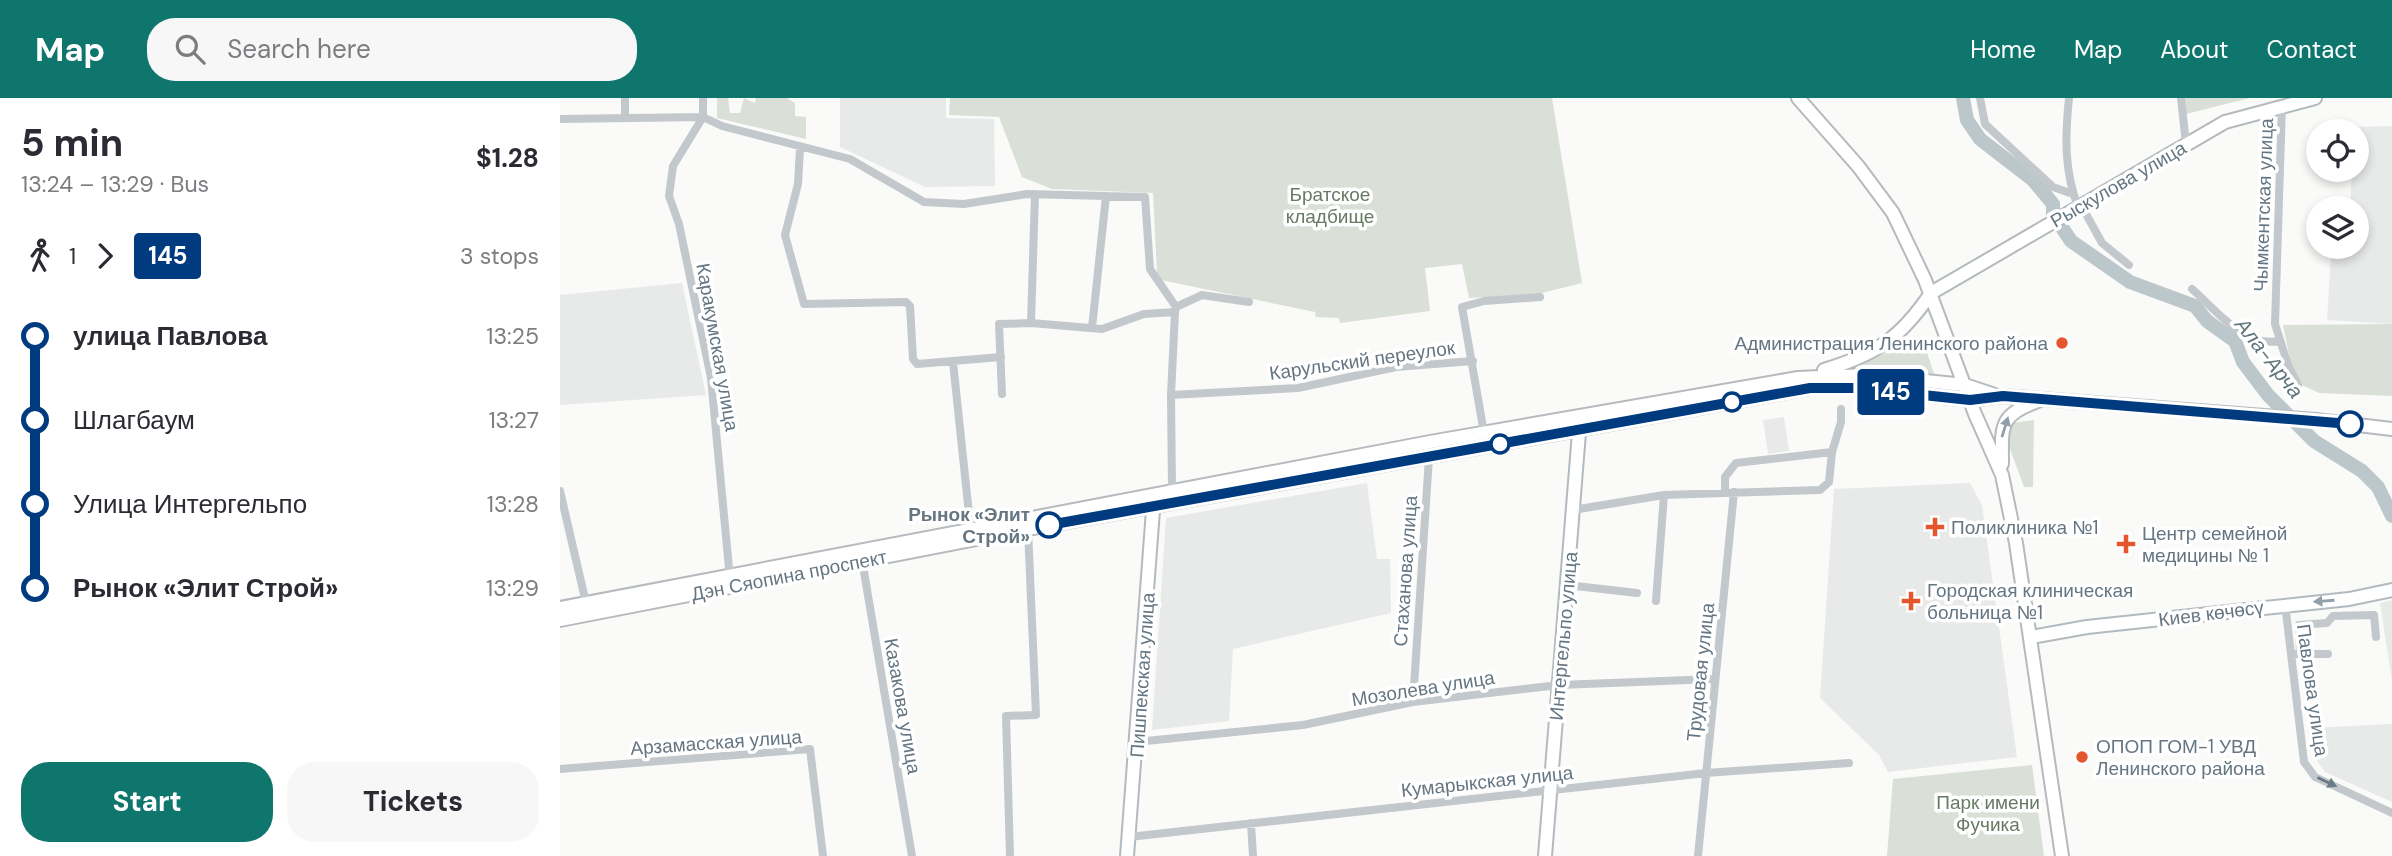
<!DOCTYPE html>
<meta charset="utf-8">
<style>
:root{--surface:#fff;--page:#f7f7f7;--text:#2b2b33;--muted:#7c7c81;--accent:#0f766e}
body{margin:0;font-family:"DM Sans",sans-serif;background:var(--page);color:var(--text);height:100vh;display:flex;flex-direction:column;font-size:26px;white-space:nowrap}
*{box-sizing:border-box;margin:0}
p{font-size:23px;color:var(--muted)}
.icon{flex:none;width:38px;height:38px;fill:none;stroke:currentColor;stroke-width:2;stroke-linecap:round;stroke-linejoin:round}
.map{position:relative;flex:1;overflow:hidden}
.panel{display:flex;flex-direction:column;background:var(--surface);width:560px}
.panel>*{flex:none}
.badge{padding:0 14px;border-radius:5px;font-size:24px;line-height:46px}
.tools{position:absolute;left:1746px;top:21px;display:grid;gap:14px}
.tools a{display:grid;place-items:center;width:63px;height:63px;border-radius:50%;background:var(--surface);box-shadow:0 4px 10px #0003;font-size:35px}
.map>.badge{position:absolute;translate:-50% -50%;box-shadow:0 0 0 4px #fff}
.legs{display:flex;align-items:center;gap:10px;height:77px;padding:0 21px;font-size:23px}
.legs p{margin-inline-start:auto}
.headline{display:flex;align-items:center;justify-content:space-between;height:119px;padding:0 21px}
h1{font-size:38px;font-weight:700;line-height:52px}
.primary-button{display:flex;gap:14px;margin-top:auto;padding:14px 21px}
.primary-button a{flex:1;height:80px;border-radius:28px;background:var(--accent);color:#fff;font-size:28px;font-weight:700;line-height:80px;text-align:center}
.primary-button a+a{background:var(--page);color:var(--text)}
ul{padding:0 21px;list-style:none}
li{display:flex;align-items:center;gap:24px;height:84px;font-size:26px}
li i{display:grid;place-items:center;width:10px;height:100%;margin:0 9px;background:currentColor}
li i::after{content:'';width:18px;height:18px;margin:-9px;border:5px solid;border-radius:50%;background:var(--surface)}
li p{margin-inline-start:auto}
li:first-child i{background:linear-gradient(#0000 50%,currentColor 0)}
li:last-child i{background:linear-gradient(currentColor 50%,#0000 0)}
header{display:flex;align-items:center;gap:42px;box-sizing:border-box;height:98px;padding:0 35px;background:var(--accent);color:#fff}
header strong{font-size:33px}
nav{display:flex;gap:38px;margin-inline-start:auto;font-size:24px}
.search{width:490px;height:63px;background:var(--page);display:flex;align-items:center;gap:18px;box-sizing:border-box;padding:0 24px;border-radius:28px;color:var(--muted);font-size:26px}
main{display:flex;flex:1;min-height:0}
.map>svg:first-child{display:block}
</style>
<header>
<strong>Map</strong>
<div class="search"><svg class="icon" aria-label="search" viewBox="0 0 24 24"><circle cx="10" cy="10" r="6"/><path d="M15 15l6 6"/></svg>Search here</div>
<nav><a>Home</a><a>Map</a><a>About</a><a>Contact</a></nav>
</header>
<main>
<section class="panel">
<div class="headline"><div><h1>5 min</h1><p>13:24 – 13:29 · Bus</p></div><b>$1.28</b></div>
<div class="legs"><svg class="icon" aria-label="walk" viewBox="0 0 24 24"><circle cx="13" cy="4" r="2"/><path d="M13 8l-2 6 4 7M11 14l-3 7M7 12l3-4h3l4 4"/></svg>1<svg class="icon" aria-label="forward" viewBox="0 0 24 24"><path d="M9 5l7 7-7 7"/></svg><b class="badge" style="background:#003b80;color:#fff">145</b><p>3 stops</p></div>
<ul>
<li><i style="color:#003b80"></i><b>улица Павлова</b><p>13:25</p></li>
<li><i style="color:#003b80"></i><span>Шлагбаум</span><p>13:27</p></li>
<li><i style="color:#003b80"></i><span>Улица Интергельпо</span><p>13:28</p></li>
<li><i style="color:#003b80"></i><b>Рынок «Элит Строй»</b><p>13:29</p></li>
</ul>
<div class="primary-button"><a>Start</a><a>Tickets</a></div>
</section>
<div class="map">
<svg width="1832" height="758" viewBox="0 0 1832 758">
<rect width="100%" height="100%" fill="#fafaf8"/>
<path fill="#e8e9e9" d="M 280,0 L 386,0 L 386,20 L 434,21 L 435,88 L 365,89 L 280,49 Z
M 1832,28 L 1832,226 L 1767,222 L 1771,157 L 1787,154 L 1788,149 L 1797,149 L 1797,110 L 1790,110 L 1792,72 L 1797,72 L 1795,29 Z
M 122,185 L 146,297 L 0,307 L 0,197 Z
M 1224,319 L 1229,353 L 1208,356 L 1203,322 Z
M 807,385 L 817,461 L 830,461 L 831,515 L 673,551 L 669,623 L 592,632 L 606,420 Z
M 1410,385 L 1422,407 L 1457,659 L 1328,674 L 1319,657 L 1260,600 L 1274,391 Z
M 1832,502 L 1832,583 L 1820,505 Z
M 1832,626 L 1832,704 L 1765,674 L 1754,658 L 1748,630 Z"/>
<path fill="#dadfd7" d="M 157,0 L 168,0 L 170,15 L 180,15 L 184,0 L 195,5 L 196,0 L 227,0 L 235,5 L 235,18 L 246,19 L 246,41 L 157,20 Z
M 390,0 L 992,0 L 1022,185 L 974,197 L 909,200 L 902,166 L 865,170 L 870,213 L 780,225 L 779,220 L 756,219 L 755,214 L 601,182 L 597,175 L 593,95 L 492,91 L 462,79 L 439,19 L 389,17 Z
M 1625,0 L 1690,0 L 1626,16 Z
M 1832,226 L 1832,298 L 1759,295 L 1740,286 L 1731,266 L 1723,227 Z
M 1362,239 L 1375,279 L 1298,270 L 1301,266 Z
M 1474,322 L 1473,389 L 1464,389 L 1445,337 L 1452,325 Z
M 1472,667 L 1484,758 L 1327,758 L 1333,681 Z"/>
<g fill="none" stroke-linecap="round" stroke-linejoin="round">
<path stroke="#bbc7cb" stroke-width="14" d="M 1403,0 L 1407,22 L 1420,41 L 1473,82 L 1493,106 L 1493,116 L 1511,143 L 1570,184 L 1635,208 L 1647,223 L 1675,243 L 1683,264 L 1708,297 L 1754,343 L 1802,373 L 1818,389 L 1832,418"/>
<g stroke="#b3babf" stroke-width="16">
<path id="secondary" d="M 1371,195 L 1665,24 L 1755,0
M 1471,539 L 1527,529 L 1789,501 L 1832,492
M 567,758 L 594,399
M 985,758 L 1020,322"/>
</g>
<g stroke="#b5babe" stroke-width="16">
<path id="primary" d="M 1238,0 L 1298,68 L 1333,115 L 1365,182 L 1415,316 L 1442,377 L 1456,445 L 1502,758
M 1264,272 C 1316,256 1340,241 1371,195
M 1442,366 C 1442,329 1438,317 1478,303
M 0,510 L 870,344 L 1238,280 L 1306,277 L 1405,287 L 1435,297
M 0,522 L 468,431 L 1250,290 L 1297,290 L 1411,302 L 1443,298 L 1756,322 L 1832,331"/>
</g>
<path stroke="#c3c8cc" stroke-width="8" d="M 65,0 L 65,19
M 1420,0 L 1425,26 L 1493,89 L 1513,96
M 1509,0 C 1505,39 1504,72 1518,109
M 1621,0 L 1626,46
M 1722,7 L 1715,226 L 1728,267 L 1738,287
M 143,19 L 113,68 L 109,98 L 119,126 L 151,280 L 170,481
M 143,19 L 143,0
M 0,21 L 143,19 L 162,28 L 290,61 L 364,104 L 404,106 L 467,96 L 585,99 L 590,171 L 616,209 L 615,214
M 240,50 L 238,86 L 225,137 L 244,206 L 346,204 L 350,208 L 353,261 L 357,266 L 441,259
M 1521,107 L 1542,145 L 1569,167
M 1632,191 C 1656,212 1685,250 1719,243
M 616,209 L 642,197 L 689,204
M 471,225 L 475,96
M 532,230 L 546,98
M 393,264 L 411,435
M 442,296 L 439,226 L 471,225 L 542,231 L 584,216 L 615,214 L 611,297 L 612,393
M 611,297 L 738,290 L 836,269 L 913,263
M 924,335 L 902,209 L 924,203 L 980,199
M 0,393 L 26,505
M 1165,394 L 1165,379 L 1176,365 L 1272,354
M 1013,412 L 1104,397 L 1260,392 L 1269,384 L 1272,354 L 1281,324 L 1281,311
M 302,462 L 352,758
M 1007,487 L 1077,495
M 1096,503 L 1104,397
M 1725,506 L 1744,664 L 1755,679 L 1832,715
M 1736,556 L 1768,556
M 1740,556 L 1739,527 L 1767,525 L 1773,518 L 1814,517 L 1816,539
M 853,604 L 870,344
M 576,644 L 743,627 L 853,604 L 999,587 L 1155,581
M 0,671 L 250,651 L 263,758
M 691,725 L 693,758
M 569,739 L 1146,675 L 1289,665
M 450,758 L 446,618 L 476,617 L 468,431
M 1138,758 L 1174,394"/>
<use href="#secondary" stroke="#fff" stroke-width="12"/>
<use href="#primary" stroke="#fff" stroke-width="12"/>
</g>
<defs><path id="oneway-solid" d="M-6-.8H1V-3.2L6.5 0L1 3.2V.8H-6Z" transform="scale(1.75)"/></defs>
<g fill="#939fa8">
<use href="#oneway-solid" transform="translate(1445 329) rotate(-73)"/>
<use href="#oneway-solid" transform="translate(1764 503) rotate(176)"/>
</g>
<use fill="#6a7a87" href="#oneway-solid" transform="translate(1767 684) rotate(25)"/>
<g fill="none" stroke-linecap="round" stroke-linejoin="round">
<g stroke="#fff" stroke-width="16">
<path id="line-1" d="M 489,427 L 1250,290 L 1297,290 L 1410,302 L 1443,298 L 1790,326"/>
</g>
<use href="#line-1" stroke="#003b80" stroke-width="10"/>
</g>
<g fill="#e4572e" stroke="#fff" stroke-width="2.5">
<circle cx="1502" cy="245" r="7"/>
<path d="M1371.5 418.5h7v7h7v7h-7v7h-7v-7h-7v-7h7z"/>
<path d="M1562.5 435.5h7v7h7v7h-7v7h-7v-7h-7v-7h7z"/>
<path d="M1347.5 492.5h7v7h7v7h-7v7h-7v-7h-7v-7h7z"/>
<circle cx="1522" cy="659" r="7"/>
</g>
<g fill="#fff" stroke="#003b80" stroke-width="3.5">
<circle cx="1172" cy="304" r="9"/>
<circle cx="1790" cy="326" r="12"/>
<circle cx="940" cy="346" r="9"/>
<circle cx="489" cy="427" r="12"/>
</g>
<g text-anchor="middle" stroke-width="7" stroke-linejoin="round" paint-order="stroke">
<g font-size="19" fill="#657683" stroke="#fff">
<text transform="translate(1558 86) rotate(-30)" y="7">Рыскулова улица</text>
<text transform="translate(1703 107) rotate(-88)" y="7">Чымкентская улица</text>
<text transform="translate(158 249) rotate(80)" y="7">Каракумская улица</text>
<text transform="translate(802 262) rotate(-8)" y="7">Карульский переулок</text>
<text transform="translate(845 473) rotate(-86)" y="7">Стаханова улица</text>
<text transform="translate(229 477) rotate(-11)" y="7">Дэн Сяопина проспект</text>
<text transform="translate(1651 515) rotate(-7)" y="7">Киев көчөсү</text>
<text transform="translate(1003 538) rotate(-85)" y="7">Интергельпо улица</text>
<text transform="translate(1140 574) rotate(-84)" y="7">Трудовая улица</text>
<text transform="translate(582 577) rotate(-86)" y="7">Пишпекская улица</text>
<text transform="translate(863 590) rotate(-9)" y="7">Мозолева улица</text>
<text transform="translate(1753 592) rotate(82)" y="7">Павлова улица</text>
<text transform="translate(343 608) rotate(80)" y="7">Казакова улица</text>
<text transform="translate(156 644) rotate(-4)" y="7">Арзамасская улица</text>
<text transform="translate(927 683) rotate(-6)" y="7">Кумарыкская улица</text>
</g>
<g font-size="19" fill="#687a64" stroke="#fff">
<text x="770" y="103">Братское<tspan x="770" dy="22">кладбище</tspan></text>
<text x="1428" y="711">Парк имени<tspan x="1428" dy="22">Фучика</tspan></text>
</g>
<g font-size="19" fill="#657683" stroke="#fff" text-anchor="start">
<text x="1488" y="252" text-anchor="end">Администрация Ленинского района</text>
<text x="1391" y="436">Поликлиника №1</text>
<text x="1582" y="442">Центр семейной<tspan x="1582" dy="22">медицины № 1</tspan></text>
<text x="1367" y="499">Городская клиническая<tspan x="1367" dy="22">больница №1</tspan></text>
<text x="1536" y="655">ОПОП ГОМ-1 УВД<tspan x="1536" dy="22">Ленинского района</tspan></text>
</g>
<g font-size="19" font-weight="bold" fill="#657683" stroke="#fff" text-anchor="end">
<text x="470" y="423">Рынок «Элит<tspan x="470" dy="22">Строй»</tspan></text>
</g>
<g font-size="21" font-style="italic" fill="#60757c" stroke="#fff">
<text transform="translate(1709 260) rotate(52)" y="7">Ала-Арча</text>
</g>
</g>
</svg>
<div class="tools">
<a><svg class="icon" aria-label="locate" viewBox="0 0 24 24"><circle cx="12" cy="12" r="6"/><path d="M12 2v4M12 18v4M2 12h4M18 12h4"/></svg></a>
<a><svg class="icon" aria-label="layers" viewBox="0 0 24 24"><path d="M12 4l9 5-9 5-9-5zM3 14l9 5 9-5"/></svg></a>
</div>
<b class="badge" style="left:1331px;top:294px;background:#003b80;color:#fff">145</b>
</div>
</main>
